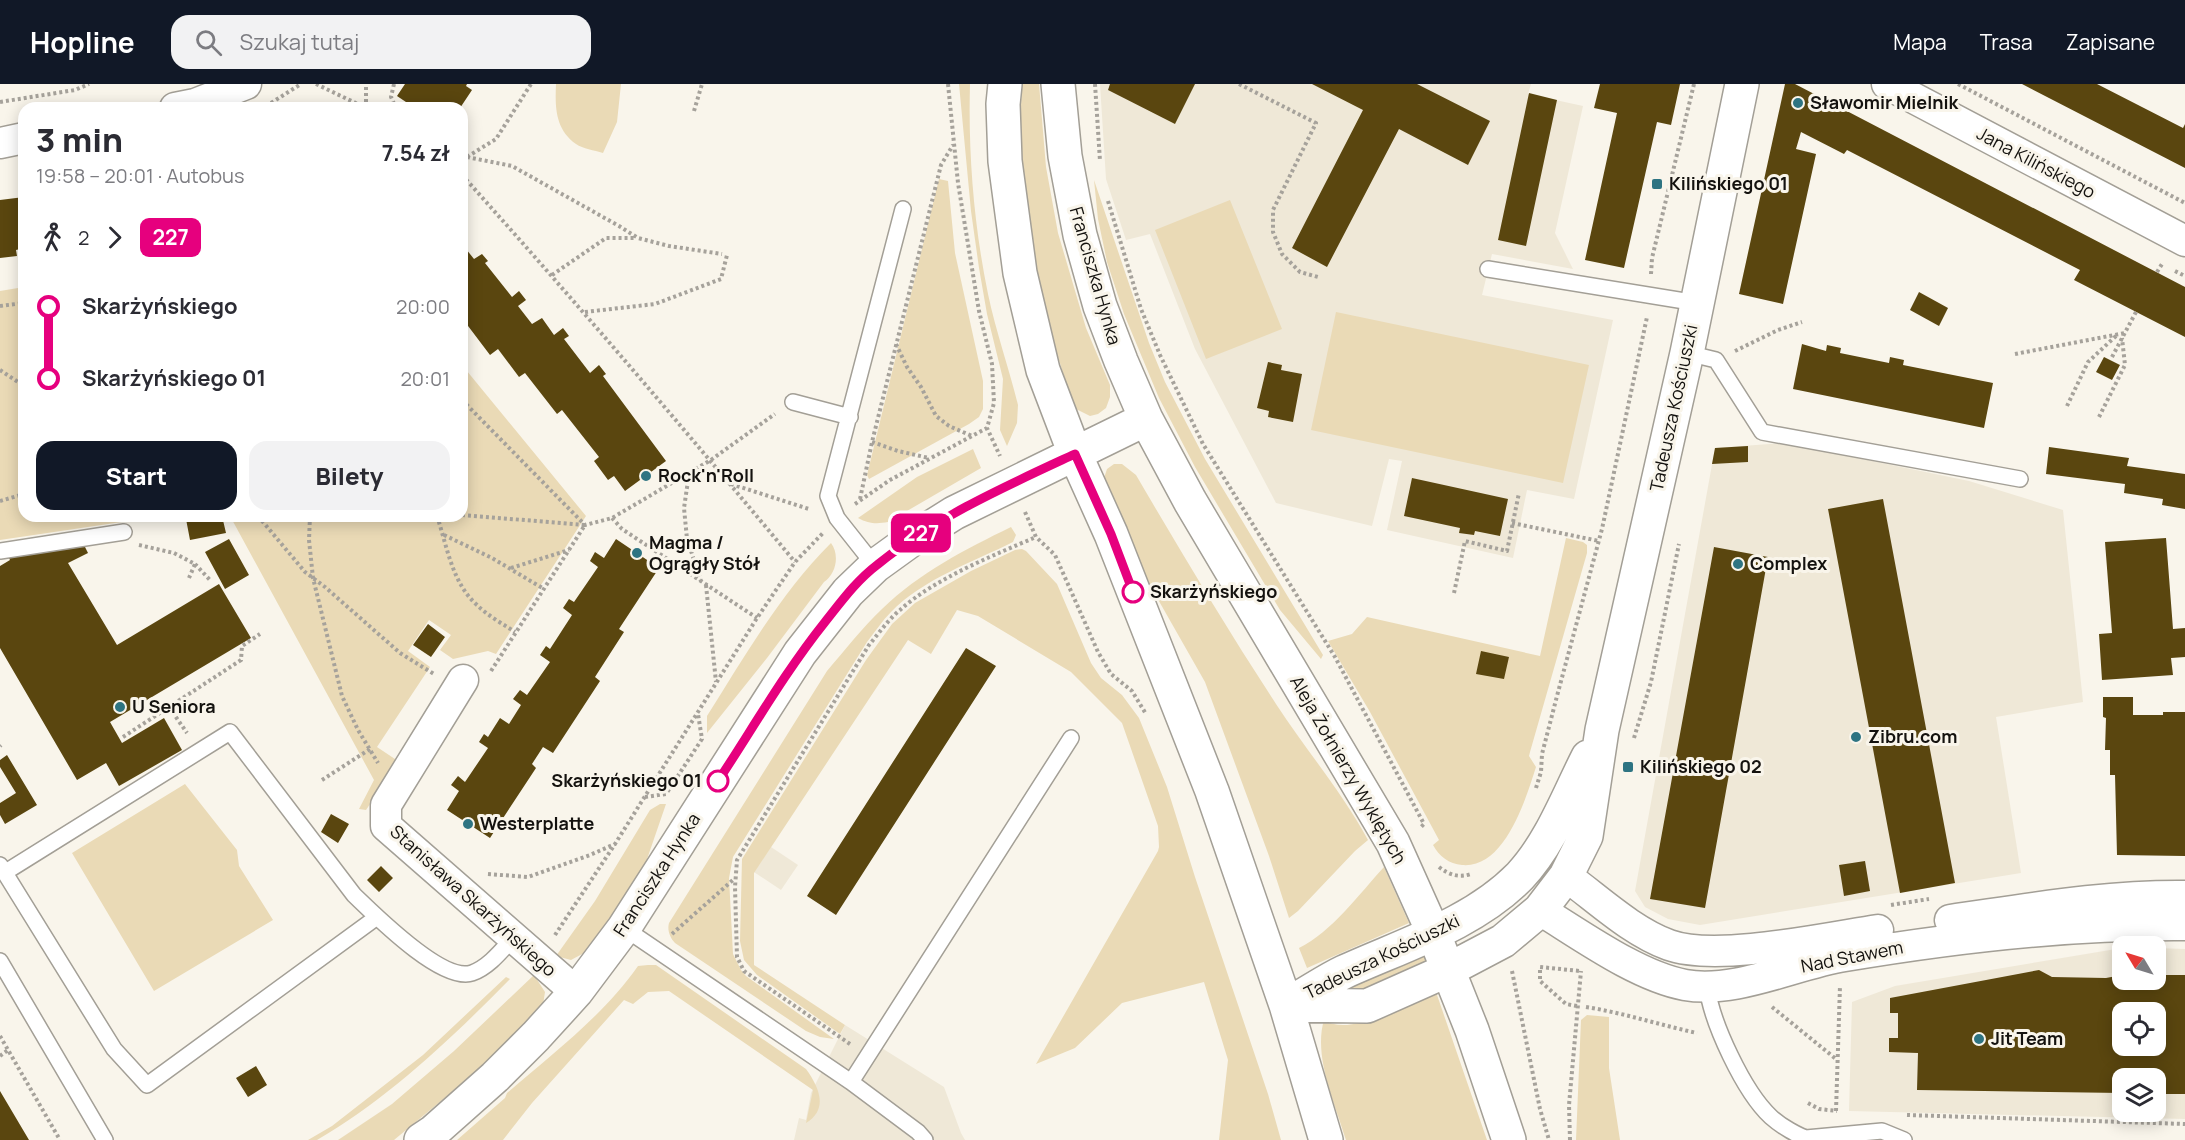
<!DOCTYPE html>
<html lang="pl">
<meta charset="utf-8">
<style>
:root{--surface:#fff;--page:#f2f2f3;--text:#2b2b33;--muted:#7c7c81;--accent:#111827}
body{margin:0;font-family:Manrope,sans-serif;background:var(--page);color:var(--text);height:100vh;display:flex;flex-direction:column;font-size:22px;white-space:nowrap}
*{box-sizing:border-box;margin:0}
p{font-size:20px;color:var(--muted)}
.icon{flex:none;width:33px;height:33px;fill:none;stroke:currentColor;stroke-width:2;stroke-linecap:round;stroke-linejoin:round}
.map{position:relative;flex:1;overflow:hidden}
.side{position:absolute;left:18px;top:18px;width:450px;height:420px;display:flex;flex-direction:column;background:var(--surface);border-radius:18px;box-shadow:0 3px 15px #0003}
.side>*{flex:none}
.badge{padding:0 12px;border-radius:9px;font-size:21px;line-height:39px}
.needle{width:39px;rotate:308deg}
.fabs{position:absolute;left:2112px;top:852px;display:grid;gap:12px}
.fabs a{display:grid;place-items:center;width:54px;height:54px;border-radius:12px;background:var(--surface);box-shadow:0 3px 15px #0003;font-size:30px}
.map>.badge{position:absolute;translate:-50% -50%;box-shadow:0 0 0 3px #fff}
.legs{display:flex;align-items:center;gap:9px;height:66px;padding:0 18px;font-size:20px}
.legs p{margin-inline-start:auto}
.headline{display:flex;align-items:center;justify-content:space-between;height:102px;padding:0 18px}
h1{font-size:33px;font-weight:800;line-height:45px}
.button{display:flex;gap:12px;margin-top:auto;padding:12px 18px}
.button a{flex:1;height:69px;border-radius:18px;background:var(--accent);color:#fff;font-size:24px;font-weight:800;line-height:69px;text-align:center}
.button a+a{background:var(--page);color:var(--text)}
ul{padding:0 18px;list-style:none}
li{display:flex;align-items:center;gap:21px;height:72px;font-size:22px}
li i{display:grid;place-items:center;width:9px;height:100%;margin:0 8px;background:currentColor}
li i::after{content:'';width:15px;height:15px;margin:-8px;border:4px solid;border-radius:50%;background:var(--surface)}
li p{margin-inline-start:auto}
li:first-child i{background:linear-gradient(#0000 50%,currentColor 0)}
li:last-child i{background:linear-gradient(currentColor 50%,#0000 0)}
header{display:flex;align-items:center;gap:36px;box-sizing:border-box;height:84px;padding:0 30px;background:var(--accent);color:#fff}
header strong{font-size:28px}
nav{display:flex;gap:33px;margin-inline-start:auto;font-size:21px}
.search{width:420px;height:54px;background:var(--page);display:flex;align-items:center;gap:15px;box-sizing:border-box;padding:0 21px;border-radius:18px;color:var(--muted);font-size:22px}
.map>svg:first-child{display:block}
</style>
<header>
<strong>Hopline</strong>
<div class="search"><svg class="icon" aria-label="search" viewBox="0 0 24 24"><circle cx="10" cy="10" r="6"/><path d="M15 15l6 6"/></svg>Szukaj tutaj</div>
<nav><a>Mapa</a><a>Trasa</a><a>Zapisane</a></nav>
</header>
<div class="map">
<svg width="2185" height="1056" viewBox="0 0 2185 1056">
<rect width="100%" height="100%" fill="#f9f5eb"/>
<path fill="#efe8d7" fill-rule="evenodd" d="M 1100,0 L 1531,0 L 1528,10 L 1583,22 L 1555,149 L 1573,185 L 1492,170 L 1482,211 L 1613,236 L 1574,415 L 1527,406 L 1513,474 L 1387,446 L 1402,377 L 1389,375 L 1372,442 L 1276,419 L 1195,265 L 1150,150 L 1126,156 L 1106,95 Z
M 1785,359 L 1969,397 L 2063,426 L 2083,618 L 1996,633 L 2021,789 L 1700,841 L 1668,835 L 1645,823 L 1635,807 L 1715,364 Z
M 771,763 L 798,781 L 781,806 L 754,788 Z
M 2122,864 L 2122,896 L 2156,896 L 2156,864 L 2185,865 L 2185,1035 L 1849,1027 L 1852,918 L 1895,902 ZM 2122,928 L 2156,928 L 2156,962 L 2122,962 ZM 2122,994 L 2156,994 L 2156,1028 L 2122,1028 Z
M 845,941 L 944,1003 L 961,1049 L 965,1056 L 794,1056 L 799,1034 L 806,1036 L 811,1009 Z"/>
<path fill="#eadab6" d="M 556,0 L 621,0 L 617,38 L 603,69 C 594,66 583,65 576,60 C 555,45 555,23 556,0 Z
M 959,0 L 970,0 C 968,70 974,142 988,210 C 996,248 1009,284 1018,321 L 1017,339 L 1007,362 L 1000,346 L 1003,295 L 987,230 L 979,184 L 971,127 Z
M 1022,0 L 1039,0 L 1046,83 L 1058,149 L 1086,244 L 1110,301 L 1110,313 L 1106,324 L 1098,330 L 1090,332 L 1074,324 C 1065,293 1054,263 1046,232 C 1029,162 1017,71 1022,0 Z
M 939,95 L 948,97 L 955,169 L 983,297 L 983,325 L 979,333 L 969,340 L 869,395 L 867,391 Z
M 1094,96 L 1149,259 L 1165,298 L 1205,375 L 1323,571 L 1321,575 L 1280,526 L 1195,383 L 1159,314 L 1124,230 L 1107,178 L 1098,135 Z
M 1230,116 L 1282,245 L 1206,275 L 1155,146 Z
M 24,203 L 24,432 L 162,432 L 0,456 L 0,207 Z
M 1336,228 L 1589,281 L 1563,399 L 1311,346 Z
M 462,281 L 586,432 L 496,570 L 488,567 L 453,575 L 440,566 L 451,551 L 429,536 L 408,567 L 430,583 L 377,663 L 395,675 L 397,680 L 366,726 L 359,725 L 374,696 L 230,432 L 462,432 Z
M 973,365 L 981,384 L 888,438 C 877,440 869,440 858,434 L 917,393 Z
M 1114,380 L 1122,380 L 1136,391 C 1181,468 1227,545 1276,620 C 1306,666 1342,708 1368,756 L 1355,767 L 1298,827 L 1289,834 L 1269,772 L 1205,598 L 1139,482 L 1104,394 L 1107,385 Z
M 1011,443 L 1016,451 L 1013,458 C 973,478 923,495 891,528 C 882,537 875,548 867,558 L 733,773 L 729,794 L 733,870 L 741,886 L 746,892 L 834,955 L 820,953 L 806,947 L 675,859 C 670,854 667,846 669,839 L 827,587 C 845,566 862,544 882,525 C 919,489 966,465 1011,443 Z
M 1566,454 L 1583,458 L 1587,461 L 1587,469 L 1530,668 L 1529,672 L 1536,683 C 1526,714 1505,785 1462,781 C 1449,780 1439,772 1433,761 L 1439,756 L 1370,628 L 1328,557 L 1352,550 L 1367,533 L 1540,572 Z
M 831,459 C 840,471 836,490 824,498 L 767,574 L 707,649 L 707,632 C 745,572 780,510 831,459 Z
M 1022,465 L 1026,467 L 1057,500 L 1091,579 L 1101,594 L 1122,611 L 1139,634 L 1167,703 L 1195,793 L 1268,1010 L 1281,1056 L 1219,1056 L 1228,976 L 1204,898 L 1122,919 L 1075,964 L 1036,980 L 1158,767 L 1159,763 L 1158,742 L 1122,639 L 1071,588 L 978,532 L 957,526 L 931,570 L 908,556 L 754,789 L 754,881 L 845,941 L 840,950 L 757,891 L 744,876 L 740,857 L 742,775 L 866,576 L 892,540 L 915,519 L 971,487 L 1015,466 Z
M 185,700 L 237,766 L 239,782 L 273,836 L 154,907 L 72,769 Z
M 660,720 L 666,720 L 645,781 L 632,803 L 584,869 L 571,876 L 556,872 L 595,817 L 650,726 Z
M 1384,783 L 1409,839 L 1307,884 L 1299,864 C 1332,848 1360,809 1384,783 Z
M 1423,871 L 1428,884 L 1369,910 L 1345,908 L 1351,903 Z
M 648,881 L 656,881 L 806,985 C 819,1003 829,1025 806,1039 L 813,1006 L 669,907 L 648,908 L 633,920 L 624,916 L 532,1019 L 503,1056 L 457,1056 L 505,1014 L 507,1009 C 552,970 603,932 638,882 Z
M 534,891 L 545,908 L 543,921 L 482,983 L 394,1056 L 338,1056 L 392,1020 L 454,967 Z
M 506,893 L 510,895 C 453,953 388,1015 317,1056 L 308,1056 L 332,1042 L 423,971 Z
M 1436,908 L 1487,1056 L 1346,1056 C 1335,1020 1313,972 1324,936 C 1350,954 1409,919 1436,908 Z
M 1587,931 L 1609,933 L 1609,984 L 1620,1056 L 1576,1056 L 1581,936 Z"/>
<path fill="#5a460f" fill-rule="evenodd" d="M 405,0 L 467,0 L 466,2 L 472,6 L 460,24 L 415,24 L 397,12 Z
M 1110,0 L 1195,0 L 1175,40 L 1108,6 Z
M 1312,0 L 1417,0 L 1490,37 L 1468,81 L 1399,45 L 1327,183 L 1292,164 L 1363,26 Z
M 1600,0 L 1680,0 L 1671,41 L 1657,38 L 1624,184 L 1585,176 L 1617,29 L 1594,24 Z
M 1785,0 L 1795,0 L 2185,203 L 2185,253 L 2074,196 L 2080,186 L 1847,66 L 1844,70 L 1801,48 L 1796,65 L 1816,70 L 1783,220 L 1739,210 Z
M 2022,0 L 2097,0 L 2183,44 L 2185,40 L 2185,84 Z
M 1529,9 L 1557,16 L 1526,162 L 1498,156 Z
M 24,113 L 24,164 L 16,166 L 17,172 L 0,174 L 0,116 Z
M 462,160 L 474,175 L 482,170 L 488,177 L 485,179 L 512,213 L 519,207 L 526,216 L 518,222 L 532,240 L 542,234 L 554,251 L 563,244 L 569,252 L 564,255 L 590,289 L 599,281 L 606,290 L 603,292 L 666,377 L 625,407 L 614,392 L 608,396 L 594,377 L 599,373 L 562,326 L 557,330 L 525,289 L 519,293 L 498,265 L 490,271 L 462,234 Z
M 1919,208 L 1948,224 L 1939,242 L 1910,226 Z
M 1802,260 L 1826,267 L 1827,261 L 1841,264 L 1840,269 L 1889,279 L 1890,273 L 1904,276 L 1903,281 L 1993,299 L 1984,344 L 1793,305 Z
M 2104,273 L 2120,281 L 2112,296 L 2096,288 Z
M 1268,278 L 1282,281 L 1281,286 L 1302,290 L 1293,338 L 1268,333 L 1269,327 L 1257,324 Z
M 1748,362 L 1748,378 L 1712,380 L 1715,364 Z
M 2049,363 L 2129,374 L 2127,382 L 2185,390 L 2185,425 L 2162,421 L 2163,415 L 2124,409 L 2125,400 L 2046,390 Z
M 1412,394 L 1508,415 L 1500,452 L 1475,447 L 1474,451 L 1459,449 L 1460,444 L 1404,432 Z
M 1883,415 L 1955,799 L 1900,809 L 1828,425 Z
M 200,432 L 222,432 L 226,449 L 190,456 L 186,435 Z
M 2166,454 L 2173,545 L 2185,544 L 2185,573 L 2171,574 L 2173,591 L 2102,596 L 2099,550 L 2112,549 L 2105,458 Z
M 229,455 L 249,491 L 225,505 L 205,468 Z
M 616,455 L 659,484 L 619,545 L 624,548 L 595,593 L 600,597 L 553,669 L 543,663 L 532,680 L 536,684 L 490,754 L 447,726 L 459,707 L 451,701 L 458,692 L 465,698 L 488,664 L 479,658 L 484,650 L 488,653 L 500,634 L 509,640 L 521,621 L 513,615 L 520,606 L 527,611 L 550,578 L 540,571 L 546,562 L 550,565 L 572,531 L 563,524 L 569,515 L 574,518 L 598,483 L 590,477 L 595,468 L 604,474 Z
M 84,461 L 88,469 L 68,479 L 117,561 L 219,500 L 251,554 L 110,638 L 122,659 L 164,634 L 182,666 L 119,702 L 106,679 L 77,696 L 0,564 L 0,482 L 10,476 L 8,472 Z
M 1714,463 L 1768,473 L 1705,824 L 1650,815 Z
M 428,540 L 445,553 L 431,573 L 413,561 Z
M 966,564 L 996,582 L 836,831 L 807,812 Z
M 1481,567 L 1509,573 L 1504,595 L 1476,590 Z
M 2103,613 L 2133,613 L 2133,631 L 2163,631 L 2163,628 L 2185,628 L 2185,772 L 2117,771 L 2115,691 L 2110,691 L 2110,666 L 2105,666 L 2106,634 L 2103,633 Z
M 7,671 L 37,721 L 5,740 L 0,731 L 0,719 L 16,709 L 0,683 L 0,676 Z
M 331,730 L 349,740 L 338,759 L 321,748 Z
M 1865,777 L 1870,807 L 1844,812 L 1839,781 Z
M 381,782 L 393,794 L 379,808 L 367,796 Z
M 2039,886 L 2052,893 L 2106,894 L 2122,891 L 2122,896 L 2156,896 L 2156,891 L 2185,891 L 2185,1010 L 2156,1010 L 2156,994 L 2122,994 L 2122,1009 L 1917,1006 L 1918,969 L 1889,968 L 1889,954 L 1898,954 L 1898,929 L 1890,929 L 1890,914 ZM 2122,928 L 2156,928 L 2156,962 L 2122,962 Z
M 256,982 L 267,1001 L 248,1013 L 236,994 Z
M 0,1007 L 29,1056 L 0,1056 Z"/>
<g fill="none" stroke-linecap="round" stroke-linejoin="round">
<g stroke="#a39f96" stroke-width="18">
<path id="lane" d="M 1488,185 L 1697,219
M 1687,269 L 1716,276 L 1762,348 L 2020,395
M 793,318 L 850,333
M 0,467 L 124,448
M 875,482 L 837,434 L 828,412 L 903,125
M 0,781 L 114,965 L 147,1001 L 377,833
M 4,789 L 230,648 L 354,811 C 375,831 442,899 472,889 C 489,883 502,866 514,853
M 624,844 L 851,998 L 918,1048 L 925,1056
M 0,877 L 105,1056
M 1707,902 C 1711,938 1744,1008 1771,1033 C 1781,1042 1798,1052 1811,1056
M 851,998 L 1071,654
M 1806,1054 L 1882,1047 L 1904,1056"/>
</g>
<g stroke="#a39f96" stroke-width="33">
<path id="street" d="M 1887,0 L 2185,157
M 175,24 L 195,20 L 246,0
M 0,59 L 24,54
M 463,596 L 386,721 L 386,742 L 576,908
M 1566,792 C 1599,816 1631,847 1669,861 C 1716,878 1826,854 1878,846
M 1540,826 C 1581,851 1637,892 1685,901 C 1736,910 1795,880 1845,872 C 1958,853 2071,840 2185,841
M 1950,836 C 2028,825 2106,811 2185,812"/>
</g>
<g stroke="#a39f96" stroke-width="36">
<path id="secondary" d="M 1005,0 L 1003,20 L 1005,77 L 1020,189 L 1043,286 L 1075,370 L 1111,450 L 1212,707 L 1286,921 L 1326,1056
M 1058,0 L 1065,72 L 1080,151 L 1100,222 L 1121,277 L 1146,335 L 1190,417 L 1393,759 L 1433,848 L 1472,946 L 1509,1056
M 1288,920 C 1307,910 1325,897 1344,888 C 1403,861 1473,840 1520,792 C 1551,759 1568,712 1588,673
M 1286,921 L 1367,922 L 1448,886 L 1503,857 L 1540,826 L 1566,792 L 1586,752 L 1602,646 L 1687,269 L 1742,0
M 421,1056 L 433,1048 L 495,993 L 536,952 L 576,908 L 624,844 L 800,569 L 848,508 L 875,482 L 911,456 L 954,429 L 1146,335"/>
</g>
<path stroke="#a6a29b" stroke-width="4" stroke-dasharray="3 3" stroke-linecap="butt" d="M 316,0 L 366,24
M 394,0 L 391,13 L 396,24
M 948,0 L 958,99 L 979,227 L 992,280 L 994,319 L 987,344 L 1000,372
M 1095,0 L 1100,77
M 1239,0 L 1316,39 L 1273,126 L 1273,148 L 1282,170 L 1300,188 L 1318,193
M 1958,0 L 2185,119
M 0,18 L 75,6 L 89,0
M 271,19 L 301,0
M 366,24 L 366,0
M 694,27 L 702,0
M 467,73 L 512,82 L 619,142 L 638,154 L 669,162 L 722,170
M 462,76 L 496,55 L 531,0
M 462,91 C 576,218 686,347 795,478
M 1108,117 L 1141,225 L 1160,271 L 1203,360 L 1335,573 L 1424,740 L 1420,744
M 2175,187 L 2185,192
M 2157,188 L 2162,180 L 2163,180
M 1651,190 L 1652,174 L 1694,0
M 552,191 L 606,154 L 635,154
M 0,222 L 24,219
M 585,228 L 655,220 L 721,195 L 727,171
M 896,260 L 907,283 L 921,303 L 936,332 L 949,342 L 972,352
M 1735,267 L 1778,246 L 1802,238
M 2015,270 L 2125,249
M 2112,273 L 2136,228
M 0,286 L 24,302
M 462,316 L 585,441 L 612,434 L 711,376 L 775,330
M 2067,322 L 2088,278 L 2117,251
M 2099,333 L 2125,281 L 2122,254
M 872,358 L 898,367 L 929,374
M 689,390 L 684,424 L 687,455 L 701,497
M 731,400 L 809,425
M 860,415 L 872,358 L 941,81 L 953,61
M 0,417 L 24,410
M 855,420 L 890,396 L 987,344
M 1025,428 L 1036,453 L 1055,471 L 1098,568 L 1111,590 L 1132,607 L 1146,630
M 462,431 L 585,441 L 491,587
M 258,432 L 305,488 L 325,503 L 400,569 L 434,590
M 310,432 L 309,456 L 313,494 L 342,612 L 358,646 L 378,679
M 437,432 C 447,462 452,499 477,521 C 488,532 503,540 515,548
M 612,434 L 622,445 L 757,534
M 1512,439 L 1599,457
M 444,451 L 492,474 L 544,505
M 139,461 L 174,469 L 195,480 L 189,494
M 195,480 L 210,496
M 511,484 L 569,466
M 706,501 L 716,598
M 1454,509 L 1465,457 L 1507,467 L 1519,409
M 169,623 L 187,649
M 123,653 L 241,576 L 242,562 L 260,550
M 1634,654 L 1651,598 L 1679,460
M 0,662 L 1,661
M 322,696 L 370,665
M 1536,704 L 1541,688 L 1542,670 L 1557,612 L 1602,445 L 1647,233
M 645,713 L 666,710 L 702,655 L 698,630
M 1439,783 C 1449,791 1459,794 1471,790
M 488,790 L 528,793 L 590,771 L 615,760
M 1891,821 L 1929,815
M 672,850 L 734,795
M 555,851 L 615,760 L 757,534 L 795,478 L 823,449
M 1512,887 L 1540,1025 L 1549,1056
M 1577,922 L 1566,920 L 1540,897 L 1540,883 L 1580,887
M 1586,923 C 1624,929 1660,941 1697,949
M 1772,923 L 1836,975
M 0,952 L 60,1056
M 850,960 L 744,887 L 737,873 L 735,803 L 737,776 L 869,561 C 879,549 888,536 900,526 C 934,495 994,471 1036,453
M 0,972 L 8,966
M 1808,1019 L 1819,1025 L 1837,1027
M 1836,1027 L 1840,902
M 1907,1031 L 2185,1040
M 1570,1056 L 1569,1021 L 1581,887"/>
<use href="#lane" stroke="#fff" stroke-width="15"/>
<use href="#street" stroke="#fff" stroke-width="30"/>
<use href="#secondary" stroke="#fff" stroke-width="33"/>
</g>
<g fill="none" stroke-linecap="round" stroke-linejoin="round">
<g stroke="#fff" stroke-width="14">
<path id="line-1" d="M 718,697 C 753,644 785,588 825,538 C 841,518 856,497 877,481 C 936,433 1006,402 1075,370 L 1111,450 L 1133,508"/>
</g>
<use href="#line-1" stroke="#e6007e" stroke-width="9"/>
</g>
<g fill="#2e7482" stroke="#f9f5eb" stroke-width="2">
<circle cx="1798" cy="19" r="6"/>
<rect x="1651" y="94" width="12" height="12" rx="3"/>
<circle cx="646" cy="392" r="6"/>
<circle cx="637" cy="469" r="6"/>
<circle cx="1738" cy="480" r="6"/>
<circle cx="120" cy="623" r="6"/>
<circle cx="1856" cy="653" r="6"/>
<rect x="1622" y="677" width="12" height="12" rx="3"/>
<circle cx="468" cy="740" r="6"/>
<circle cx="1979" cy="955" r="6"/>
</g>
<g fill="#fff" stroke="#e6007e" stroke-width="3">
<circle cx="1133" cy="508" r="10"/>
<circle cx="718" cy="697" r="10"/>
</g>
<g text-anchor="middle" stroke-width="6" stroke-linejoin="round" paint-order="stroke">
<g font-size="18" font-weight="bold" fill="#14120f" stroke="#f9f5eb" text-anchor="start">
<text x="1810" y="25">Sławomir Mielnik</text>
<text x="1669" y="106">Kilińskiego 01</text>
<text x="658" y="398">Rock'n'Roll</text>
<text x="649" y="465">Magma /<tspan x="649" dy="21">Ogrągły Stół</tspan></text>
<text x="1750" y="486">Complex</text>
<text x="132" y="629">U Seniora</text>
<text x="1868" y="659">Zibru.com</text>
<text x="1640" y="689">Kilińskiego 02</text>
<text x="480" y="746">Westerplatte</text>
<text x="1991" y="961">Jit Team</text>
</g>
<g font-size="18" fill="#14120f" stroke="#f9f5eb">
<text transform="translate(2036 79) rotate(28)" y="6">Jana Kilińskiego</text>
<text transform="translate(1095 192) rotate(74)" y="6">Franciszka Hynka</text>
<text transform="translate(1674 324) rotate(-78)" y="6">Tadeusza Kościuszki</text>
<text transform="translate(1348 686) rotate(60)" y="6">Aleja Żołnierzy Wyklętych</text>
<text transform="translate(657 791) rotate(-57)" y="6">Franciszka Hynka</text>
<text transform="translate(473 817) rotate(42)" y="6">Stanisława Skarżyńskiego</text>
<text transform="translate(1382 873) rotate(-26)" y="6">Tadeusza Kościuszki</text>
<text transform="translate(1852 873) rotate(-11)" y="6">Nad Stawem</text>
</g>
<g font-size="18" font-weight="bold" fill="#14120f" stroke="#f9f5eb" text-anchor="start">
<text x="1150" y="514">Skarżyńskiego</text>
<text x="702" y="703" text-anchor="end">Skarżyńskiego 01</text>
</g>
</g>
</svg>
<div class="fabs">
<a><svg class="needle" viewBox="-14 -14 28 28"><path d="M0-13l5 13h-10z" fill="#e53935"/><path d="M0 13l5-13h-10z" fill="#7c7c81"/></svg></a>
<a><svg class="icon" aria-label="locate" viewBox="0 0 24 24"><circle cx="12" cy="12" r="6"/><path d="M12 2v4M12 18v4M2 12h4M18 12h4"/></svg></a>
<a><svg class="icon" aria-label="layers" viewBox="0 0 24 24"><path d="M12 4l9 5-9 5-9-5zM3 14l9 5 9-5"/></svg></a>
</div>
<b class="badge" style="left:921px;top:449px;background:#e6007e;color:#fff">227</b>
<section class="side">
<div class="headline"><div><h1>3 min</h1><p>19:58 – 20:01 · Autobus</p></div><b>7.54 zł</b></div>
<div class="legs"><svg class="icon" aria-label="walk" viewBox="0 0 24 24"><circle cx="13" cy="4" r="2"/><path d="M13 8l-2 6 4 7M11 14l-3 7M7 12l3-4h3l4 4"/></svg>2<svg class="icon" aria-label="forward" viewBox="0 0 24 24"><path d="M9 5l7 7-7 7"/></svg><b class="badge" style="background:#e6007e;color:#fff">227</b></div>
<ul>
<li><i style="color:#e6007e"></i><b>Skarżyńskiego</b><p>20:00</p></li>
<li><i style="color:#e6007e"></i><b>Skarżyńskiego 01</b><p>20:01</p></li>
</ul>
<div class="button"><a>Start</a><a>Bilety</a></div>
</section>
</div>
